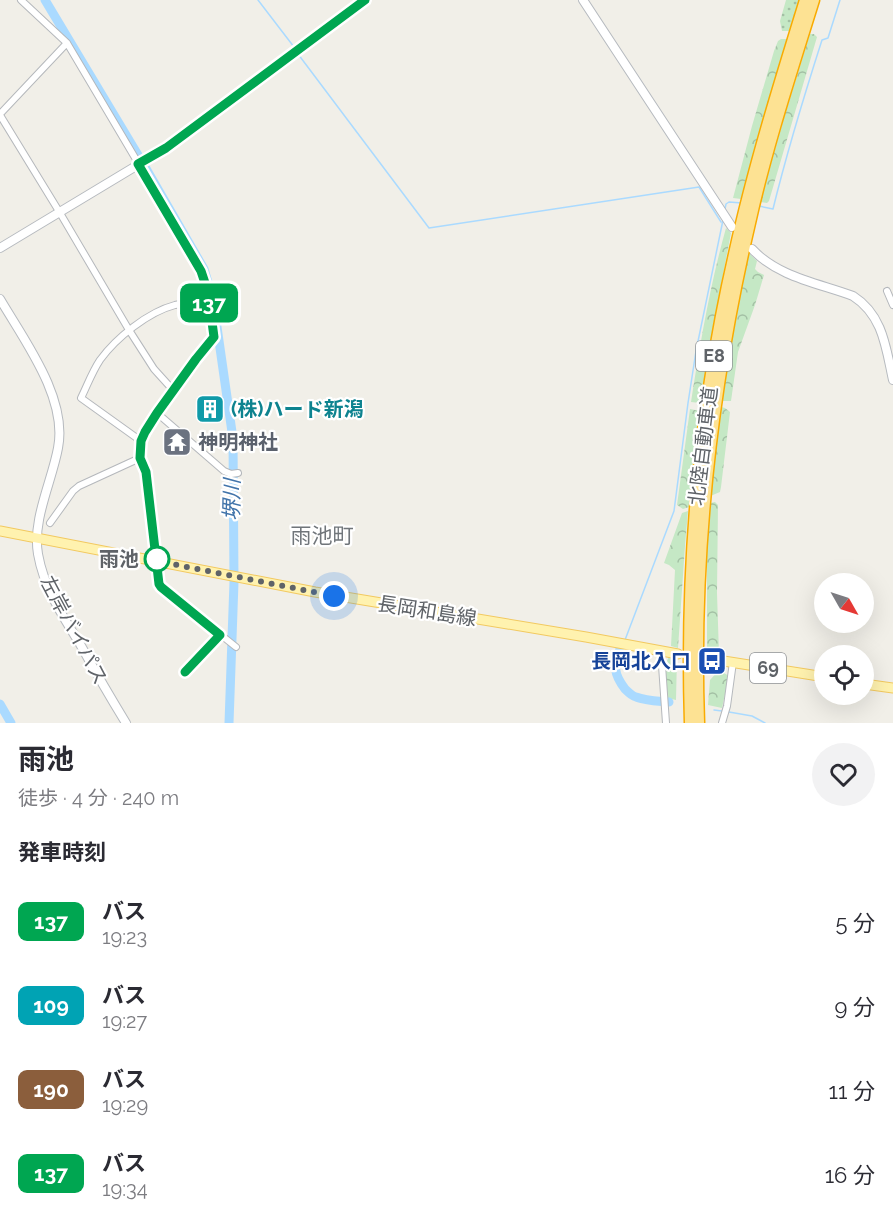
<!DOCTYPE html>
<html lang="ja">
<meta charset="utf-8">
<style>
:root{--surface:#fff;--page:#f2f2f3;--text:#2b2b33;--muted:#7c7c81}
body{margin:0;font-family:Raleway,"Noto Sans JP",sans-serif;background:var(--page);color:var(--text);height:100vh;display:flex;flex-direction:column;font-size:22px;white-space:nowrap}
*{box-sizing:border-box;margin:0}
p{font-size:20px;color:var(--muted)}
.icon{flex:none;width:33px;height:33px;fill:none;stroke:currentColor;stroke-width:2;stroke-linecap:round;stroke-linejoin:round}
.map{position:relative;height:723px;overflow:hidden}
.panel{display:flex;flex-direction:column;background:var(--surface);flex:1}
.panel>*{flex:none}
.badge{padding:0 12px;border-radius:9px;font-size:21px;line-height:39px}
.needle{width:39px;rotate:129deg}
.controls{position:absolute;left:814px;top:573px;display:grid;gap:12px}
.controls a{display:grid;place-items:center;width:60px;height:60px;border-radius:50%;background:var(--surface);box-shadow:0 6px 24px #0002;font-size:30px}
.you{position:absolute;width:30px;height:30px;margin:-15px;border:4px solid #fff;border-radius:50%;background:#1a73e8;box-shadow:0 0 0 9px #1a73e833}
.map>.badge{position:absolute;translate:-50% -50%;box-shadow:0 0 0 3px #fff}
h2{padding:0 18px;font-size:22px;line-height:54px}
.round{display:grid;place-items:center;flex:none;width:63px;height:63px;border-radius:32px;background:var(--page)}
.headline{display:flex;align-items:center;justify-content:space-between;height:102px;padding:0 18px}
h1{font-size:28px;font-weight:700;line-height:45px}
ul{padding:0;list-style:none}
li{display:flex;align-items:center;gap:18px;height:84px;padding:0 18px}
li div{flex:1}
li b{display:block;font-size:22px}
li em{font-style:normal}
li .badge{min-width:66px;font-weight:700;text-align:center}
.map>svg:first-child{display:block}
</style>
<div class="map">
<svg width="893" height="723" viewBox="0 0 893 723">
<defs>
<pattern id="grass-dots" width="8" height="8" patternUnits="userSpaceOnUse" patternTransform="scale(1.5)"><rect width="8" height="8" fill="#c5e8c5"/><path d="M2 2h.1M6 6h.1" fill="none" stroke="#a3c0a4" stroke-width="1.8" stroke-linecap="round"/></pattern>
<pattern id="forest-crowns" width="20" height="18" patternUnits="userSpaceOnUse" patternTransform="scale(1.5)"><rect width="20" height="18" fill="#c5e8c5"/><path d="M2 6a3 3 0 1 1 6 0M12 15a3 3 0 1 1 6 0" fill="none" stroke="#a3c0a4"/></pattern>
</defs>
<rect width="100%" height="100%" fill="#f1efe8"/>
<path fill="url(#grass-dots)" d="M 786,0 L 799,0 L 789,31 L 782,31 L 780,21 Z"/>
<path fill="url(#forest-crowns)" d="M 810,34 L 814,34 L 817,37 L 769,201 L 767,203 L 760,202 L 783,121 Z
M 781,39 L 788,39 L 767,106 L 741,199 L 733,198 L 752,126 L 774,51 L 778,41 Z
M 726,228 L 731,233 L 713,327 L 702,398 L 700,403 L 691,402 C 700,344 710,285 726,228 Z
M 749,253 L 757,261 L 755,269 L 758,272 L 764,275 L 755,305 L 738,352 L 731,401 L 720,401 L 746,258 Z
M 721,407 L 725,408 L 730,412 L 721,487 L 720,492 L 708,497 Z
M 690,409 L 700,411 L 689,507 L 683,509 L 677,505 Z
M 715,502 L 718,505 L 717,593 L 719,654 L 709,653 L 707,652 L 707,518 L 710,503 Z
M 688,511 L 685,546 L 678,648 L 671,646 L 675,570 L 669,565 L 664,563 L 682,513 Z
M 669,656 L 677,657 L 676,700 L 667,698 L 665,666 Z
M 719,670 L 729,676 L 722,708 L 708,705 L 710,680 Z"/>
<g fill="none" stroke-linecap="round" stroke-linejoin="round">
<path stroke="#aadaff" stroke-width="1.5" d="M 258,0 L 294,47
M 298,54 L 429,228 L 699,187 L 721,222
M 759,206 L 773,209 C 787,152 804,96 822,40 L 828,38 L 840,0
M 725,209 L 726,204 L 729,202 L 742,203
M 625,640 L 674,511 L 688,403 L 696,351 L 723,220
M 714,710 L 722,711
M 729,712 L 752,716 L 765,723"/>
<path stroke="#aadaff" stroke-width="9" d="M 45,0 L 144,165 L 204,269 L 213,299 L 233,439 L 234,582 L 229,723
M 620,649 C 614,667 613,673 625,689 C 629,693 632,696 636,697 C 646,701 659,701 669,702
M 0,704 L 11,723"/>
<g stroke="#b5b8bc" stroke-width="8">
<path id="street" d="M 21,0 L 67,43 L 198,264 L 206,284 L 214,337 L 196,359 L 157,413 L 145,432 L 141,441 L 140,458 L 146,472 L 159,584 L 161,587 L 236,647
M 0,114 L 67,43
M 0,115 L 60,213 L 129,330 L 154,369 L 173,390
M 887,291 L 893,305
M 157,413 L 224,471 L 231,474 L 238,473
M 141,441 L 81,398 C 87,386 92,372 100,360 C 116,338 148,312 175,305 C 189,302 203,300 217,298
M 50,523 L 73,491 L 79,486 L 140,458
M 661,651 L 666,723
M 185,672 L 220,635
M 722,723 L 727,706 L 733,662"/>
</g>
<g stroke="#b6babf" stroke-width="10">
<path id="secondary" d="M 583,0 L 732,227
M 0,248 L 166,148 L 365,0
M 752,249 C 778,277 818,283 853,296 C 883,315 886,348 893,380
M 0,299 C 24,340 68,398 58,448 C 52,481 32,520 38,554 C 44,588 62,615 80,644 C 95,671 110,697 126,723"/>
</g>
<g stroke="#f2c960" stroke-width="11">
<path id="primary" d="M 0,531 L 315,592 L 586,637 L 678,654
M 711,659 L 825,677
M 864,684 L 893,688"/>
</g>
<g stroke="#f9ab00" stroke-width="13">
<path id="highway" d="M 690,723 C 685,566 699,407 734,254 C 753,168 779,84 805,0
M 699,723 C 693,555 712,386 750,223 C 767,147 791,74 814,0"/>
</g>
<use href="#street" stroke="#fff" stroke-width="6"/>
<use href="#secondary" stroke="#fff" stroke-width="8"/>
<use href="#primary" stroke="#fff2af" stroke-width="9"/>
<use href="#highway" stroke="#fde293" stroke-width="10"/>
</g>
<g fill="none" stroke-linecap="round" stroke-linejoin="round">
<g stroke="#fff" stroke-width="14">
<path id="line" d="M 185,672 L 220,635 L 161,587 L 159,584 L 146,472 L 140,458 L 141,441 L 145,432 L 157,413 L 196,359 L 214,337 L 208,292 L 201,271 L 138,164 L 166,148 L 365,0"/>
</g>
<use href="#line" stroke="#00a651" stroke-width="9"/>
<path stroke="#5f6368" stroke-width="6" stroke-dasharray="0 10.8" d="M 157,559 L 157,561 L 334,596"/>
</g>
<defs>
<g id="building-square" transform="scale(1.5)"><rect x="-9" y="-9" width="18" height="18" rx="4" fill="#0f9aa8" stroke="#fff"/><path d="M-4-6H4V6H1V3H-1V6H-4ZM-2.5-4.3h1.7v1.8h-1.7ZM.8-4.3h1.7v1.8H.8ZM-2.5-1h1.7V.8h-1.7ZM.8-1h1.7V.8H.8Z" fill="#fff"/></g>
<g id="temple-square" transform="scale(1.5)"><rect x="-9" y="-9" width="18" height="18" rx="4" fill="#6b7280" stroke="#fff"/><path d="M0-6L5-2H3V0L6.5 2.5H4V6H1.5V3h-3V6H-4V2.5H-6.5L-3 0V-2H-5Z" fill="#fff"/></g>
<g id="bus-square" transform="scale(1.5)"><rect x="-9" y="-9" width="18" height="18" rx="4" fill="#1a4fb4" stroke="#fff"/><path d="M-5-6H5V4H4V6H2V4H-2V6H-4V4H-5ZM-3.5-4V0h7V-4ZM-3.5 1.2v1.5H-2V1.2ZM2 1.2v1.5H3.5V1.2Z" fill="#fff"/></g>
</defs>
<g fill-rule="evenodd">
<use href="#building-square" x="210" y="409"/>
<use href="#temple-square" x="177" y="442"/>
<use href="#bus-square" x="712" y="661"/>
</g>
<circle fill="#fff" stroke="#00a651" stroke-width="3" cx="157" cy="559" r="12"/>
<g text-anchor="middle" stroke-width="4.5" stroke-linejoin="round" paint-order="stroke">
<g fill="#fff" stroke="#8f9295" stroke-width="1.5">
<rect x="696" y="341" width="36" height="30" rx="4.5"/>
<rect x="750" y="653" width="36" height="30" rx="4.5"/>
</g>
<g font-size="18" font-weight="bold" fill="#5f6368">
<text x="714" y="362">E8</text>
<text x="768" y="674">69</text>
</g>
<g font-size="20" font-weight="bold" fill="#0d838f" stroke="#fff" text-anchor="start">
<text x="231" y="416">(株)ハード新潟</text>
</g>
<g font-size="20" font-weight="bold" fill="#5b616d" stroke="#fff" text-anchor="start">
<text x="198" y="449">神明神社</text>
</g>
<g font-size="20" fill="#5f6368" stroke="#fff">
<text transform="translate(703 446) rotate(-83)" y="7">北陸自動車道</text>
<text transform="translate(427 611) rotate(9)" y="7">長岡和島線</text>
<text transform="translate(74 630) rotate(62)" y="7">左岸バイパス</text>
</g>
<g font-size="20" font-weight="bold" fill="#5f6368" stroke="#fff" text-anchor="end">
<text x="139" y="566">雨池</text>
</g>
<g font-size="20" font-weight="bold" fill="#164399" stroke="#fff" text-anchor="end">
<text x="691" y="668">長岡北入口</text>
</g>
<g font-size="21" font-style="italic" fill="#4174aa" stroke="#fff">
<text transform="translate(232 500) rotate(-89)" y="7">堺川</text>
</g>
<g font-size="21" fill="#70757a" stroke="#fff">
<text x="322" y="543">雨池町</text>
</g>
</g>
</svg>
<div class="controls">
<a><svg class="needle" viewBox="-14 -14 28 28"><path d="M0-13l5 13h-10z" fill="#e53935"/><path d="M0 13l5-13h-10z" fill="#7c7c81"/></svg></a>
<a><svg class="icon" aria-label="locate" viewBox="0 0 24 24"><circle cx="12" cy="12" r="6"/><path d="M12 2v4M12 18v4M2 12h4M18 12h4"/></svg></a>
</div>
<div class="you" style="left:334px;top:596px"></div>
<b class="badge" style="left:209px;top:303px;background:#00a651;color:#fff">137</b>
</div>
<section class="panel">
<div class="headline"><div><h1>雨池</h1><p>徒歩 · 4 分 · 240 m</p></div><a class="round"><svg class="icon" aria-label="heart" viewBox="0 0 24 24"><path d="M12 20l-8-8c-3-5 5-10 8-4 3-6 11-1 8 4z"/></svg></a></div>
<h2>発車時刻</h2>
<ul>
<li><span class="badge" style="background:#00a651;color:#fff">137</span><div><b>バス</b><p>19:23</p></div><em>5 分</em></li>
<li><span class="badge" style="background:#00a3b4;color:#fff">109</span><div><b>バス</b><p>19:27</p></div><em>9 分</em></li>
<li><span class="badge" style="background:#8b5e3c;color:#fff">190</span><div><b>バス</b><p>19:29</p></div><em>11 分</em></li>
<li><span class="badge" style="background:#00a651;color:#fff">137</span><div><b>バス</b><p>19:34</p></div><em>16 分</em></li>
</ul>
</section>
